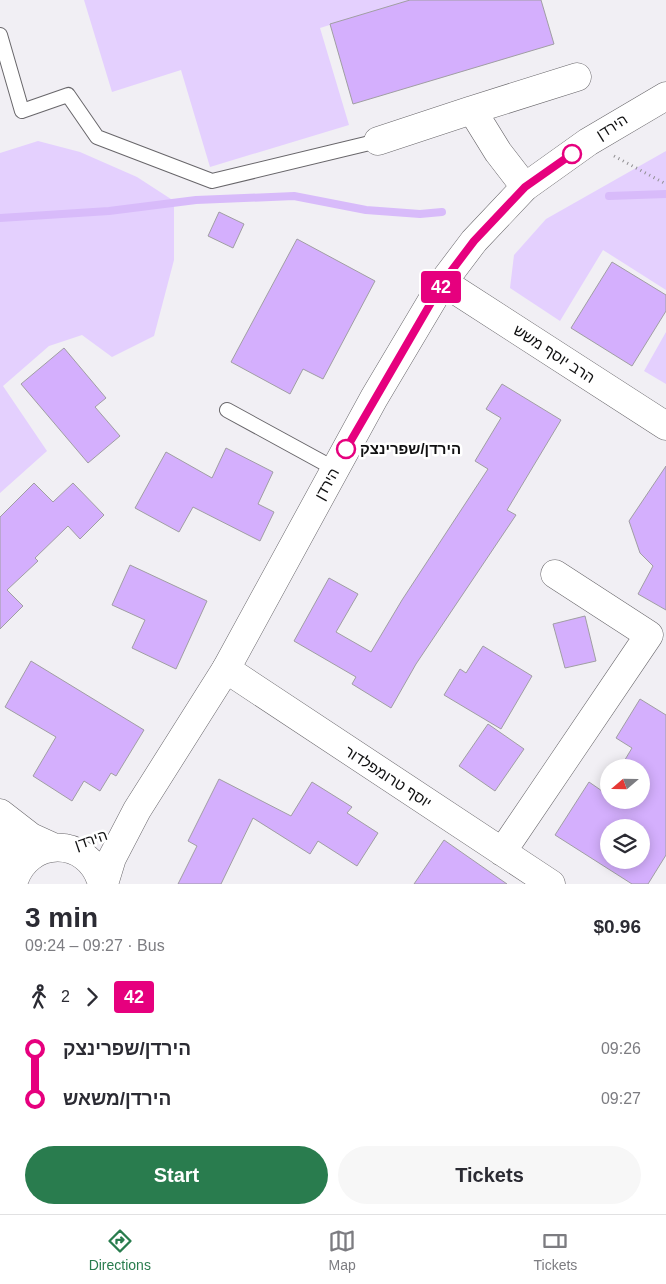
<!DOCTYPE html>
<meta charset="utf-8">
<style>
:root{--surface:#fff;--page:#f7f7f7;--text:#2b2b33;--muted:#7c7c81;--line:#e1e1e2;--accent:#297c4e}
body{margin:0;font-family:Helvetica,Heebo,sans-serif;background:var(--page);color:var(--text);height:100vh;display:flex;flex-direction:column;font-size:19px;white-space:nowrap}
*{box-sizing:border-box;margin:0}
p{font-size:16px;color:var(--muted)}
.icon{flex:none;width:28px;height:28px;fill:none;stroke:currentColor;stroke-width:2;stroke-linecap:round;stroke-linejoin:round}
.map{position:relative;height:884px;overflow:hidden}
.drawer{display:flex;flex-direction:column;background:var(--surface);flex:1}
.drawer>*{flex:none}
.badge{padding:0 10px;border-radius:4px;font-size:18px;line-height:32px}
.needle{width:32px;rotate:250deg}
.tools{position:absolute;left:600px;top:759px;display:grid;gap:10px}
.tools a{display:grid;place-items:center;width:50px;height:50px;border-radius:50%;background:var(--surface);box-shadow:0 2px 12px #0003;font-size:25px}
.map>.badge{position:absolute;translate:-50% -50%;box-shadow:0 0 0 2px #fff}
.legs{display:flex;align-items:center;gap:8px;height:55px;padding:0 25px;font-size:16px}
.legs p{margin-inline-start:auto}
.overview{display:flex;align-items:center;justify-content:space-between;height:85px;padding:0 25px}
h1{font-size:28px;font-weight:700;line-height:38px}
.cta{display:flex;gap:10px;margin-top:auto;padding:10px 25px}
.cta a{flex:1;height:58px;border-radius:30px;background:var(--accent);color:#fff;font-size:20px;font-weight:700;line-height:58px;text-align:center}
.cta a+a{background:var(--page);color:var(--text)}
ul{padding:0 25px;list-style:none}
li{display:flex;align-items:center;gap:18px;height:50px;font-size:19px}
li i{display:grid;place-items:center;width:8px;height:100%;margin:0 6px;background:currentColor}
li i::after{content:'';width:12px;height:12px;margin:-6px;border:4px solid;border-radius:50%;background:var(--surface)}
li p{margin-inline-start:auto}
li:first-child i{background:linear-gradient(#0000 50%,currentColor 0)}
li:last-child i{background:linear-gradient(currentColor 50%,#0000 0)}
.tabs{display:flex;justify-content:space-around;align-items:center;height:70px;border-top:1px solid var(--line);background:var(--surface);font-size:14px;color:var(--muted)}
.tabs a{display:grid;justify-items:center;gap:2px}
.tabs .active{color:var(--accent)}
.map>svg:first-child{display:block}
</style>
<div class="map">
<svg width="666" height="884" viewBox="0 0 666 884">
<rect width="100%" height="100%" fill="#f1eff4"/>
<path fill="#e4d0fe" d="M 84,0 L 410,0 L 320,28 L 349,125 L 210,167 L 181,70 L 112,92 Z
M 38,141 L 80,152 L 137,177 L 174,201 L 174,260 L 154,336 L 112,357 L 82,335 L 49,346 L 3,386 L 47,451 L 0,493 L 0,153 Z
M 666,151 L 666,290 L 603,250 L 560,321 L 510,288 L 514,255 L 546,219 Z
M 666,332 L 666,384 L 644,371 Z"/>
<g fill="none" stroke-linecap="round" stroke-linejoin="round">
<path stroke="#d8bbfa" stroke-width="8" d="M 609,196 L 666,194
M 0,218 L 109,211 L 196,200 L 294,196 L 366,210 L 420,214 L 442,212"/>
</g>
<path fill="#d4affd" stroke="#a09ea3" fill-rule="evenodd" d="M 410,0 L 541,0 L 554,44 L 353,104 L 330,24 Z
M 219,212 L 244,224 L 233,248 L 208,236 Z
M 297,239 L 375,281 L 323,379 L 303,369 L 290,394 L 231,362 Z
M 612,262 L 666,295 L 666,311 L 632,366 L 571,328 Z
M 64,348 L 106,398 L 95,407 L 120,436 L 88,463 L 21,384 Z
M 502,384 L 561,420 L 507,510 L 516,515 L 416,664 L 391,708 L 352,684 L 356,677 L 294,641 L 329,578 L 358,594 L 336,632 L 371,652 L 402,600 L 488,469 L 475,461 L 501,418 L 486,409 Z
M 226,448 L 273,472 L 258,504 L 274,512 L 260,541 L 193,507 L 179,532 L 135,508 L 166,452 L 212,478 Z
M 666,466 L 666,610 L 638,594 L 653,566 L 640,553 L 629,521 Z
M 34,483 L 53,502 L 73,483 L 104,515 L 80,539 L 68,526 L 35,558 L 38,561 L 7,590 L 23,606 L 0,629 L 0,517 Z
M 130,565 L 207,601 L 176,669 L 132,648 L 145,620 L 112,605 Z
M 585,616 L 596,661 L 565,668 L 553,624 Z
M 483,646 L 532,676 L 501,729 L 444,695 L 460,669 L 466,673 Z
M 31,661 L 144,730 L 116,776 L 111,773 L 100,791 L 84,781 L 72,801 L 33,776 L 56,737 L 5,707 Z
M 640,699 L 666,715 L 666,855 L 648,884 L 632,884 L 555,835 L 589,782 L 605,793 L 609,786 L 609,800 L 641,800 L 641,768 L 620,768 L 632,748 L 616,738 ZM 609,828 L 641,828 L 641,860 L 609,860 Z
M 488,724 L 524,749 L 495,791 L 459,766 Z
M 219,779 L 291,816 L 312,782 L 352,807 L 347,813 L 378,833 L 357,866 L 318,841 L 310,854 L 253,818 L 221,884 L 178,884 L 197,846 L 188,841 Z
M 444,840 L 507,884 L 414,884 Z"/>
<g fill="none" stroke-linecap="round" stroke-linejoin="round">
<g stroke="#68666a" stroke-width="16">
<path id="lane" d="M 0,35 L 22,111 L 68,95 L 97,137 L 212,181 L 378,141
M 227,410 L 335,469"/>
</g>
<g stroke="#68666a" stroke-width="29">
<path id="street" d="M 472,110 L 577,77
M 378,141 L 472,110 L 498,152 L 525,187
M 443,282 L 666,426
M 226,669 L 551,884
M 502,852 L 649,635 L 555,574"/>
</g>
<g stroke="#68666a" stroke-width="29">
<path id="secondary" d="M 0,813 L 31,837 L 53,847
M 0,826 L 7,848 L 13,883
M 13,884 C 26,836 89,835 102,884
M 104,884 L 112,858 L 137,810 L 226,669 L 374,398 L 443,282 L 474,241 L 525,187 L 588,142 L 666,96"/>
</g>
<path stroke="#908f92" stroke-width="3" stroke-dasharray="1 4" stroke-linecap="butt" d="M 614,156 L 666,184"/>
<use href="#lane" stroke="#fff" stroke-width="14"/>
<use href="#street" stroke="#fff" stroke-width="28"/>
<use href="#secondary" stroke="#fff" stroke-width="28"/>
</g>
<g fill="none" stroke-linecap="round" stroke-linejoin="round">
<g stroke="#fff" stroke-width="11">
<path id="line-1" d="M 346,449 L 443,282 L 474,241 L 525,187 L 572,154"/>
</g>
<use href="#line-1" stroke="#e6007e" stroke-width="8"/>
</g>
<g fill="#fff" stroke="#e6007e" stroke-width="2.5">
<circle cx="572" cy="154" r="9"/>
<circle cx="346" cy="449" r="9"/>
</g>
<g text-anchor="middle" stroke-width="5" stroke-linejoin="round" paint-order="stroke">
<g font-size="15" fill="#101011" stroke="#fff">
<text transform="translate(612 127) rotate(-32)" y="5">הירדן</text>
<text transform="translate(554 354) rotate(33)" y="5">הרב יוסף משש</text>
<text transform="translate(327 484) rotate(-61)" y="5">הירדן</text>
<text transform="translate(388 777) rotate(33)" y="5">יוסף טרומפלדור</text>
<text transform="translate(91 840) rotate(-19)" y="5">הירדן</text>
</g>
<g font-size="15" font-weight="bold" fill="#101011" stroke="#fff" text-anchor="start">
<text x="360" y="454">הירדן/שפרינצק</text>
</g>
</g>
</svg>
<div class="tools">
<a><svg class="needle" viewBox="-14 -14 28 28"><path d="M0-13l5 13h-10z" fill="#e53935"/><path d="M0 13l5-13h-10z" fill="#7c7c81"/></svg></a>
<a><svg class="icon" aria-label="layers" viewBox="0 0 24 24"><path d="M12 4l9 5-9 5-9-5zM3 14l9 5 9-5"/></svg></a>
</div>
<b class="badge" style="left:441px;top:287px;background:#e6007e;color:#fff">42</b>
</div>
<section class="drawer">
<div class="overview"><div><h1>3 min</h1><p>09:24 – 09:27 · Bus</p></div><b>$0.96</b></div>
<div class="legs"><svg class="icon" aria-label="walk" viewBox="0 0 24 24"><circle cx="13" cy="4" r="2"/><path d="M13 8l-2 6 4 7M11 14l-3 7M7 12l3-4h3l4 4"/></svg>2<svg class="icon" aria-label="forward" viewBox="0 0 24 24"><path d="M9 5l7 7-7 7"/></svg><b class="badge" style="background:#e6007e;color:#fff">42</b></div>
<ul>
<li><i style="color:#e6007e"></i><b>הירדן/שפרינצק</b><p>09:26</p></li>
<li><i style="color:#e6007e"></i><b>הירדן/משאש</b><p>09:27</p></li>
</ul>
<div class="cta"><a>Start</a><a>Tickets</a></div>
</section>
<nav class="tabs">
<a class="active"><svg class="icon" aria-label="directions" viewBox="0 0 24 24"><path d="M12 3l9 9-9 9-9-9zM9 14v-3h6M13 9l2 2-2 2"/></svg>Directions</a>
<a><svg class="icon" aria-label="map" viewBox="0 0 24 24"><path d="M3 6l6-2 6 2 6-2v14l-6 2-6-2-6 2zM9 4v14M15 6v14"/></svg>Map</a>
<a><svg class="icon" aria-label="tickets" viewBox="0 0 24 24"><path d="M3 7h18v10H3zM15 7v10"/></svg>Tickets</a>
</nav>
